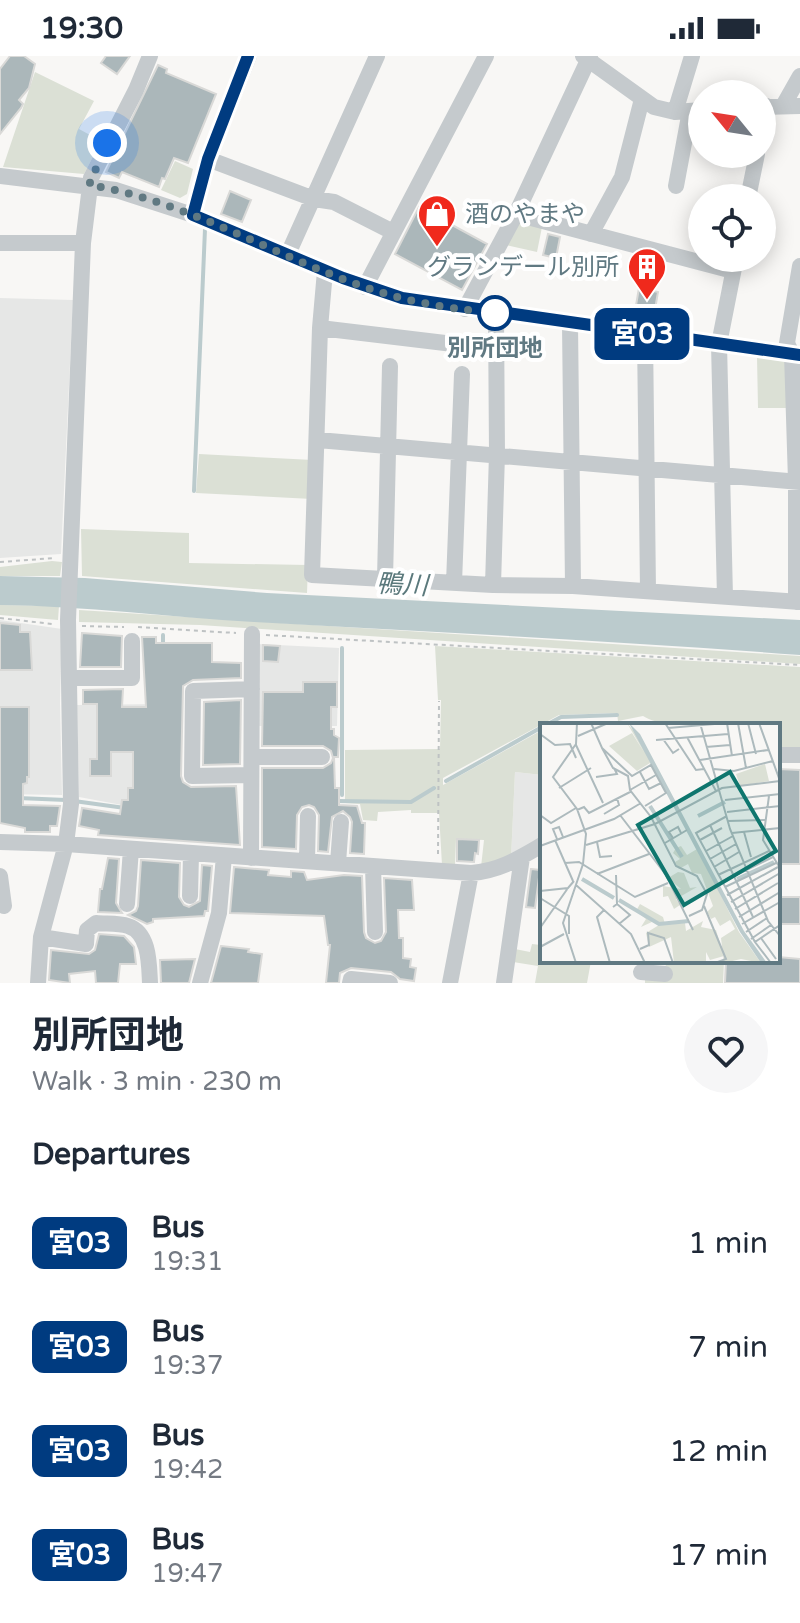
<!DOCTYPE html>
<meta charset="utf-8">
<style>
:root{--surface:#fff;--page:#f6f6f7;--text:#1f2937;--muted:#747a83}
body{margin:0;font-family:"Varela Round","Noto Sans JP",sans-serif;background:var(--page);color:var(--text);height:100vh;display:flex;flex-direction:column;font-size:30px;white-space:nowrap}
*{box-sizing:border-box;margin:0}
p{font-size:26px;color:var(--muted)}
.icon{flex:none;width:44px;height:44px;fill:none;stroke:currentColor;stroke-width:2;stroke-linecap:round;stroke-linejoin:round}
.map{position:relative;height:927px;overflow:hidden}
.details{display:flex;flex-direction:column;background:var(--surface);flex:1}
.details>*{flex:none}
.badge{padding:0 16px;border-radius:12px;font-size:28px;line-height:52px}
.needle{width:52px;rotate:300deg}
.controls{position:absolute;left:688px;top:24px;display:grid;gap:16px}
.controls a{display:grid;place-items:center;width:88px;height:88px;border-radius:50%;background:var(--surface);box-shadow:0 4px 20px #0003;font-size:40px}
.you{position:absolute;width:40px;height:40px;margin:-20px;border:6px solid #fff;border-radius:50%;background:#1a73e8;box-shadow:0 0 0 12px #1a73e833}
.map>.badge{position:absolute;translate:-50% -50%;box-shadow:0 0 0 4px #fff}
h2{padding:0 32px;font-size:30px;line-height:72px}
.round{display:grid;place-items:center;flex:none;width:84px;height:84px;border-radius:42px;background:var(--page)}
.summary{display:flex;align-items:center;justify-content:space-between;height:136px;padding:0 32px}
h1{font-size:38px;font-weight:700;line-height:60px}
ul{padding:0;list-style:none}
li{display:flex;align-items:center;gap:24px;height:104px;padding:0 32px}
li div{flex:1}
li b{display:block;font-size:30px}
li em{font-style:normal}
li .badge{min-width:88px;font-weight:700;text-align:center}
.status{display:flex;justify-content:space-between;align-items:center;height:56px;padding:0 40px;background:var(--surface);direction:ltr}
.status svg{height:22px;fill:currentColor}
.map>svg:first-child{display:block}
</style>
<div class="status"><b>19:30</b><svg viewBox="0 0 49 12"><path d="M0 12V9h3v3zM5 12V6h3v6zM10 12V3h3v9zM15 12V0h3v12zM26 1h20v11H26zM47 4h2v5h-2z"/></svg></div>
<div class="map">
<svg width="800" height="927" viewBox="0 0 800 927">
<rect width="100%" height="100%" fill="#f8f7f5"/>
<path fill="#e6e7e6" d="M 0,242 L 73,244 L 61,498 L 0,502 Z
M 0,564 L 62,573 L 60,647 L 62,739 L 0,738 Z
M 257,588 L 339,592 L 337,670 L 258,670 Z
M 159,648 L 159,751 L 122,749 L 79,741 L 77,649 Z
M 515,716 L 542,719 L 542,782 L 511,802 Z"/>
<path fill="#dbe0d5" d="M 35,16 L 94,45 L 79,73 L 101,85 L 84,118 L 3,111 Z
M 175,105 L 193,113 L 187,138 L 180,142 L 161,134 Z
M 519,165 L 542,171 L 537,196 L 506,189 Z
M 757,301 L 787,304 L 788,352 L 758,352 Z
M 199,398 L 313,404 L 312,443 L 196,437 Z
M 81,473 L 189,477 L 189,507 L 308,509 L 307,537 L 82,520 Z
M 52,505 L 62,506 L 60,520 L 0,520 L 0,511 Z
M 0,549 L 59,550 L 58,564 L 0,559 Z
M 79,554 L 800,600 L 800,608 L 200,569 L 79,566 Z
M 435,590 L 800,611 L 800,696 L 778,695 L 778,669 L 721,669 L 701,666 L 700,669 C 683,669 657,669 643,660 L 618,665 L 617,657 L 559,659 L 443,722 L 443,729 L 542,674 L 542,719 L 515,716 L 511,802 L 481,811 L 484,784 L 456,783 L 455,810 L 442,809 L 439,757 L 411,757 L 411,754 L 378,756 L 377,765 L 363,764 L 360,748 L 345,747 L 345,694 L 440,693 L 441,644 L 438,644 Z
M 542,887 L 542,905 L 591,905 L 587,927 L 535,927 L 538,910 L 513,906 L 515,893 L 530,896 L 532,888 L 541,889 Z
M 666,905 L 724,905 L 723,927 L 645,927 L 645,919 L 665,920 Z"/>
<path fill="#bbcbcd" d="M 0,520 L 85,522 L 267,537 L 800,564 L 800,599 C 618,585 436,576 254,566 C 169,561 85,550 0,549 Z"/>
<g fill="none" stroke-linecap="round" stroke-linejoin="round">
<path stroke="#bbcbcd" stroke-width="4" d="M 194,435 L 205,173
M 163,592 L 163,579
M 342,592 L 342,739
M 546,669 L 561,661 L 617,659
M 446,725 L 542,671
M 18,742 L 66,744
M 74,745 L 125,752
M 337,745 L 411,746 L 434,732"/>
</g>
<path fill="#abb7ba" stroke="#d9d9d7" stroke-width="2" d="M 10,0 L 24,0 L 35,8 L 29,32 L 19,44 L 23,48 L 21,52 L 0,78 L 0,13 Z
M 106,0 L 130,0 L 117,18 L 101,7 Z
M 158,9 L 167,13 L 166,17 L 216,38 L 188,107 L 174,102 L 165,123 L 162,122 L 159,131 L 122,116 L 119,122 L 106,116 Z
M 230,135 L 251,144 L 242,166 L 221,158 Z
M 419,151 L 487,188 L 462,234 L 395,198 Z
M 548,178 L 560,181 L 556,202 L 543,199 Z
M 639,232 L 658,236 L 654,259 L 635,255 Z
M 0,567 L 20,569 L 20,576 L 30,576 L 32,614 L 0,614 Z
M 82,577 L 122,580 L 121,611 L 80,611 Z
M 142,581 L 156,581 L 156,587 L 212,587 L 212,606 L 241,607 L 241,622 L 193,624 L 183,630 L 181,720 L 183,726 L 191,731 L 236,730 L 240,789 L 98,779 L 99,774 L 79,770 L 82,752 L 120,758 L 122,744 L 128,744 L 128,732 L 133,732 L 133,696 L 111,696 L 111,720 L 90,720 L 90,703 L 97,703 L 97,648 L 83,648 L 83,634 L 123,633 L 122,651 L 146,651 Z
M 263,589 L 280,590 L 278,606 L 263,605 Z
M 303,626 L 337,626 L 337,651 L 331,651 L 331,673 L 334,673 L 334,679 L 339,682 L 338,701 L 334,701 L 335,732 L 339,732 L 339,749 L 357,750 L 362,767 L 365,767 L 364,798 L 350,797 L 352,766 L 350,761 L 343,755 L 332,761 L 328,796 L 318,795 L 319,759 L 314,751 L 309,749 L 302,751 L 297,759 L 296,793 L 262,791 L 262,712 L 323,712 L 331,707 L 333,702 L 331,695 L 323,690 L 262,690 L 263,636 L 303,636 Z
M 241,644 L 240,708 L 203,709 L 204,646 Z
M 0,651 L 29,651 L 29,721 L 27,721 L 27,727 L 23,728 L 23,749 L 60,750 L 57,770 L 50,770 L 50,776 L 25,776 L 25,772 L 0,767 Z
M 778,713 L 800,714 L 800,808 L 778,808 Z
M 457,783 L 479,784 L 478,798 L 475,797 L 474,806 L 457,805 Z
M 108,802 L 119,803 L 116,847 L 122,857 L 98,856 L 100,833 L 102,833 Z
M 141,804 L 180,807 L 179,841 L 184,849 L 189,851 L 200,845 L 202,809 L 212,810 L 208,855 L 205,855 L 204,860 L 153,863 L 153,866 L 147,868 L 128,859 L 136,855 L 138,850 Z
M 234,811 L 269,814 L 268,819 L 291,821 L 291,815 L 304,816 L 307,824 L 344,819 L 362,820 L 364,876 L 366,882 L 375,887 L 381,885 L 386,876 L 384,822 L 412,824 L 414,854 L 398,854 L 399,882 L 403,882 L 403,902 L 411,903 L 410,911 L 416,912 L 414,925 L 400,923 L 391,916 L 351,912 L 340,917 L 339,927 L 326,927 L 330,889 L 328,889 L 324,860 L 230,857 Z
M 531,813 L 540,814 L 535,852 L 526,851 Z
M 778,841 L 800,841 L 800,868 L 778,868 Z
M 99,878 L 124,880 L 134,891 L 136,908 L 120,908 L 118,927 L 96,927 L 95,915 L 69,918 L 70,927 L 49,924 L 51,894 L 89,898 L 95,894 Z
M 221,890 L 249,893 L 248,896 L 262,898 L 258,927 L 211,927 Z
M 778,901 L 800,903 L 800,927 L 725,927 L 726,905 L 778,905 Z
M 195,903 L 189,927 L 161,927 L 160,904 Z"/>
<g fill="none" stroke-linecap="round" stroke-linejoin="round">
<path stroke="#bec2c3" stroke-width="2" stroke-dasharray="4 4" stroke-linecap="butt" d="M 0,506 L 55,502
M 0,562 L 52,568
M 82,570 L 124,571
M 138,571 L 236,577
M 266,579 L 800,609
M 438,798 L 439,645"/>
<path stroke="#c5cacd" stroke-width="16" d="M 583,0 L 654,51 L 675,56 L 702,54
M 783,50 L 800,20
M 762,51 L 800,50
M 675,56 L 692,0
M 762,74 L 767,50
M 208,103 L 314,143 L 334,146 L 393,176
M 0,120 L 116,134 L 193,159 L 325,215 L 402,242 L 800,299
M 676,130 L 690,55
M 748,142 L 757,98
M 516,158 L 733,215
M 193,159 L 208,103 L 249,0
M 591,178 L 622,121 L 642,43
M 0,187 L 83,187
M 288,198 L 377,0
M 325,215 L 320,272 L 312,519 L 493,529 L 573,530 L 800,546
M 365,231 L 486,0
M 465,253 L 516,158 L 590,0
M 570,268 L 573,530
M 320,272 L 495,293
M 645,278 L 648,535
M 318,384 L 800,426
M 385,523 L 390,310
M 454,527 L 462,318
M 493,529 L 497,398 L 496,257
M 725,541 L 719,288 L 736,202
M 796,546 L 796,425 L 792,298 L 787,287 L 800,210
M 69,622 L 132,622 L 132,585
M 778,699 L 800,699
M 252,701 L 322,701
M 251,719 L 192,720 L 193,635 L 252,633
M 0,786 L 66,788 L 471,817 C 499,815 518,803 542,789
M 251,802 L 252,578
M 307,805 L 308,760
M 338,807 L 341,766
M 373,810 L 375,876
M 0,820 L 4,850
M 190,840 L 191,798
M 127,848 L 131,793
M 41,881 L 86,888 L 87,874 L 96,867 C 106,868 119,867 128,870 C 150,877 149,909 150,927
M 641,916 L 665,918
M 38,927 L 41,881 L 66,788 L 71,748 L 68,564 L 83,187 L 91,122 L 136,34 L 150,0
M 200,927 L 219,857 L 224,800
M 350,927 L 351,923 L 390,927
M 450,927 L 471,817
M 504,927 L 522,801"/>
</g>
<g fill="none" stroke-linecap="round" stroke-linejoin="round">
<g stroke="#fff" stroke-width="18">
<path id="line" d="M 248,0 L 208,103 L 193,159 L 343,222 L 402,242 L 800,299"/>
</g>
<use href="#line" stroke="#003b80" stroke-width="12"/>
<path stroke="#607982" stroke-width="8" stroke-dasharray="0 14.4" d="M 107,87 L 89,129 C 193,146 283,206 383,237 C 418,248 463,254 495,257"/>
</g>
<defs>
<g id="shop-pin" transform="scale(2)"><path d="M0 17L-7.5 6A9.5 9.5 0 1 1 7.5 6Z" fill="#f0291c" stroke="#fff"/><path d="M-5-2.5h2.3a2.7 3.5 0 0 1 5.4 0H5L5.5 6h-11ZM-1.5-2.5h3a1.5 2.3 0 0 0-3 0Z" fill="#fff"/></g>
<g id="building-pin" transform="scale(2)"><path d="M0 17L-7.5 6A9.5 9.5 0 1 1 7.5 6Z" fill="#f0291c" stroke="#fff"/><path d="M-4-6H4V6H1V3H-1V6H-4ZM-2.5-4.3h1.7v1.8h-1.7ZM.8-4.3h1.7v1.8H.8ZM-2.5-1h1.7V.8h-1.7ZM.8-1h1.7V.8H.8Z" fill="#fff"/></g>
</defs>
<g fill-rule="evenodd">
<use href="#shop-pin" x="437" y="158"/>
<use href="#building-pin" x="647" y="211"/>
</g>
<circle fill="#fff" stroke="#003b80" stroke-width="4" cx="495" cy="257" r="16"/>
<g text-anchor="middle" stroke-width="8" stroke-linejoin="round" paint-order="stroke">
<g font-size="24" fill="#607982" stroke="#fff" text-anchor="start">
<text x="465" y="166">酒のやまや</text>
<text x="619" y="219" text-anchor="end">グランデール別所</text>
</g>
<g font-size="24" font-weight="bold" fill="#607982" stroke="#fff">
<text x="495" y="300">別所団地</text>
</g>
<g font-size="26" font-style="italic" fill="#5b797c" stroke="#fff">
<text transform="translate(402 528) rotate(3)" y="9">鴨川</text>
</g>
</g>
<g transform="translate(540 667)">
<rect width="240" height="240" fill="#f8f7f5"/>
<path d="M 87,0 L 97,12 L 139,86 L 110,40 L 97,48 L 69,23 L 92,10 L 104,29 ZM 225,41 L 229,58 L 200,63 L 196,51 ZM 139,88 L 199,209 L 221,240 L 201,236 L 184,240 L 181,215 L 195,206 L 190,197 L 180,203 L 175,194 L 171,196 L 167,189 L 173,183 L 161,151 L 152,150 L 148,141 L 139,146 L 135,139 L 140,136 L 133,130 L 136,125 L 141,123 L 147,132 L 157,126 ZM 138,149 L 144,150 L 150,165 L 157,164 L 136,176 L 140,182 L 134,186 L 128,173 L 123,174 L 123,163 L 141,166 L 128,155 ZM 100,181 L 123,194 L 125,201 L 145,200 L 146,208 L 163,198 L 161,204 L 176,207 L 184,233 L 170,237 L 166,229 L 166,240 L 134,240 L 131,214 L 109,224 L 106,210 L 119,202 L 114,198 L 101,204 L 106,196 L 96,188 Z" fill="#dbe0d5"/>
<path d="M 89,0 L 100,11 L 204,208 L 227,240 L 221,240 L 200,209 Z" fill="#bbcbcd"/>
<path fill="none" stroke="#bbcbcd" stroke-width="4" d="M 110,83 L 142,134M 158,93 L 185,79M 42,156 L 74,175M 197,156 L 234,139M 79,177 L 119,201 L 149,198"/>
<path fill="none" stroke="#adbabd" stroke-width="2" d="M 51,0 L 62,25 L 92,53 L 111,42 L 126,70 L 105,83M 125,0 L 156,47 L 164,46M 160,0 L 190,106 L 228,198 L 240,213M 187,0 L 192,33M 198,0 L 206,45M 208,0 L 216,31M 219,0 L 240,58M 128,5 L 186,0M 0,11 L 15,22 L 30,21 L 36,35M 38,13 L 68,0M 147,14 L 176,68M 123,16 L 133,30 L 139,26M 116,17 L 188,11M 36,22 L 63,80M 166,24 L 190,22M 62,25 L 73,45 L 88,53 L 90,67 L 111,94 L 136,143 L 157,153 L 167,171 L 162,187 L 149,193M 160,37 L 228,27M 174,46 L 194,48 L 233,38M 100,49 L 109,66 L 121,60M 56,54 L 77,51 L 74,45M 19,65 L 51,45M 90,67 L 116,52M 229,73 L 223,117 L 240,145M 185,77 L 240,71M 37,87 L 44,84 L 49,90 L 92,68M 187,89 L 240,83M 64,91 L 79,82 L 77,75M 0,92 L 11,100 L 36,85M 80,92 L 126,152 L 153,207M 187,93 L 156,110 L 215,219M 188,98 L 226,97M 170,102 L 213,194M 204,109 L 211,134M 192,110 L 240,105M 133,115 L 129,109 L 138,104 L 141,110M 17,116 L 13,106 L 19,104 L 23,114M 15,117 L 33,158M 160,117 L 182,105M 57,119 L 60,134 L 72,133M 125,120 L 147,107M 46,122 L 115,101 L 182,65 L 240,58M 0,123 L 74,96 L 101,80M 166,128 L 193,113M 170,136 L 196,121M 25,140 L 39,139 L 95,174 L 128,160M 174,144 L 199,129M 57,151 L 109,131M 76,152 L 77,181M 178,152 L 229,128M 182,159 L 233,134M 36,162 L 91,211 L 105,240M 185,164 L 236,140M 0,168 L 28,165 L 34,158M 187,172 L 238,144M 0,175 L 29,193 L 29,211M 191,179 L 240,150M 164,183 L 186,236 L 175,240M 73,184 L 77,181 L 90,192 L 79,201M 195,186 L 238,160M 64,187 L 57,194 L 70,240M 199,194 L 240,169M 202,201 L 240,179M 0,205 L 28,165M 206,209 L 227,195M 221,215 L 236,236M 211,216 L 231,202M 0,224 L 24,211M 100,226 L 109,222 L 108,210 L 124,215 L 133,240M 36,240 L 23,200 L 43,141 L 46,111 L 37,86 L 13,54 L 36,21 L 37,0M 231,240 L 215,219 L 240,202"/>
<path fill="#0f766e" fill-opacity="0.15" stroke="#0f766e" stroke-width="4" d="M 190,49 L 236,128 L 144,182 L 98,102 Z"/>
<rect width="240" height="240" fill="none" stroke="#607982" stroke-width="4"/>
</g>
</svg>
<div class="controls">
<a><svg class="needle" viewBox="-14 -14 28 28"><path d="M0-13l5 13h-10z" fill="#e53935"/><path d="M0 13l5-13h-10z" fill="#747a83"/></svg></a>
<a><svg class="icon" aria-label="locate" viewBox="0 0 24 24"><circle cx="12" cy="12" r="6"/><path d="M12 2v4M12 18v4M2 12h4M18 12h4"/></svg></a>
</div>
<div class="you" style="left:107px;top:87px"></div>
<b class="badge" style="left:642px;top:278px;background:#003b80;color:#fff">宮03</b>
</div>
<section class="details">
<div class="summary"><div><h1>別所団地</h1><p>Walk · 3 min · 230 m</p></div><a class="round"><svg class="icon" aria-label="heart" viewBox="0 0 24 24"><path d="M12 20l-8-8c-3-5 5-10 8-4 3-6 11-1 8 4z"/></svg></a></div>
<h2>Departures</h2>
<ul>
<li><span class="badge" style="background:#003b80;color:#fff">宮03</span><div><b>Bus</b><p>19:31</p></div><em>1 min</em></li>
<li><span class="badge" style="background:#003b80;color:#fff">宮03</span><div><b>Bus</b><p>19:37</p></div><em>7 min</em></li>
<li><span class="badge" style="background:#003b80;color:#fff">宮03</span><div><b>Bus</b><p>19:42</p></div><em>12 min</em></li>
<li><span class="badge" style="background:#003b80;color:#fff">宮03</span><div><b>Bus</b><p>19:47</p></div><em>17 min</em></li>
</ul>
</section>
